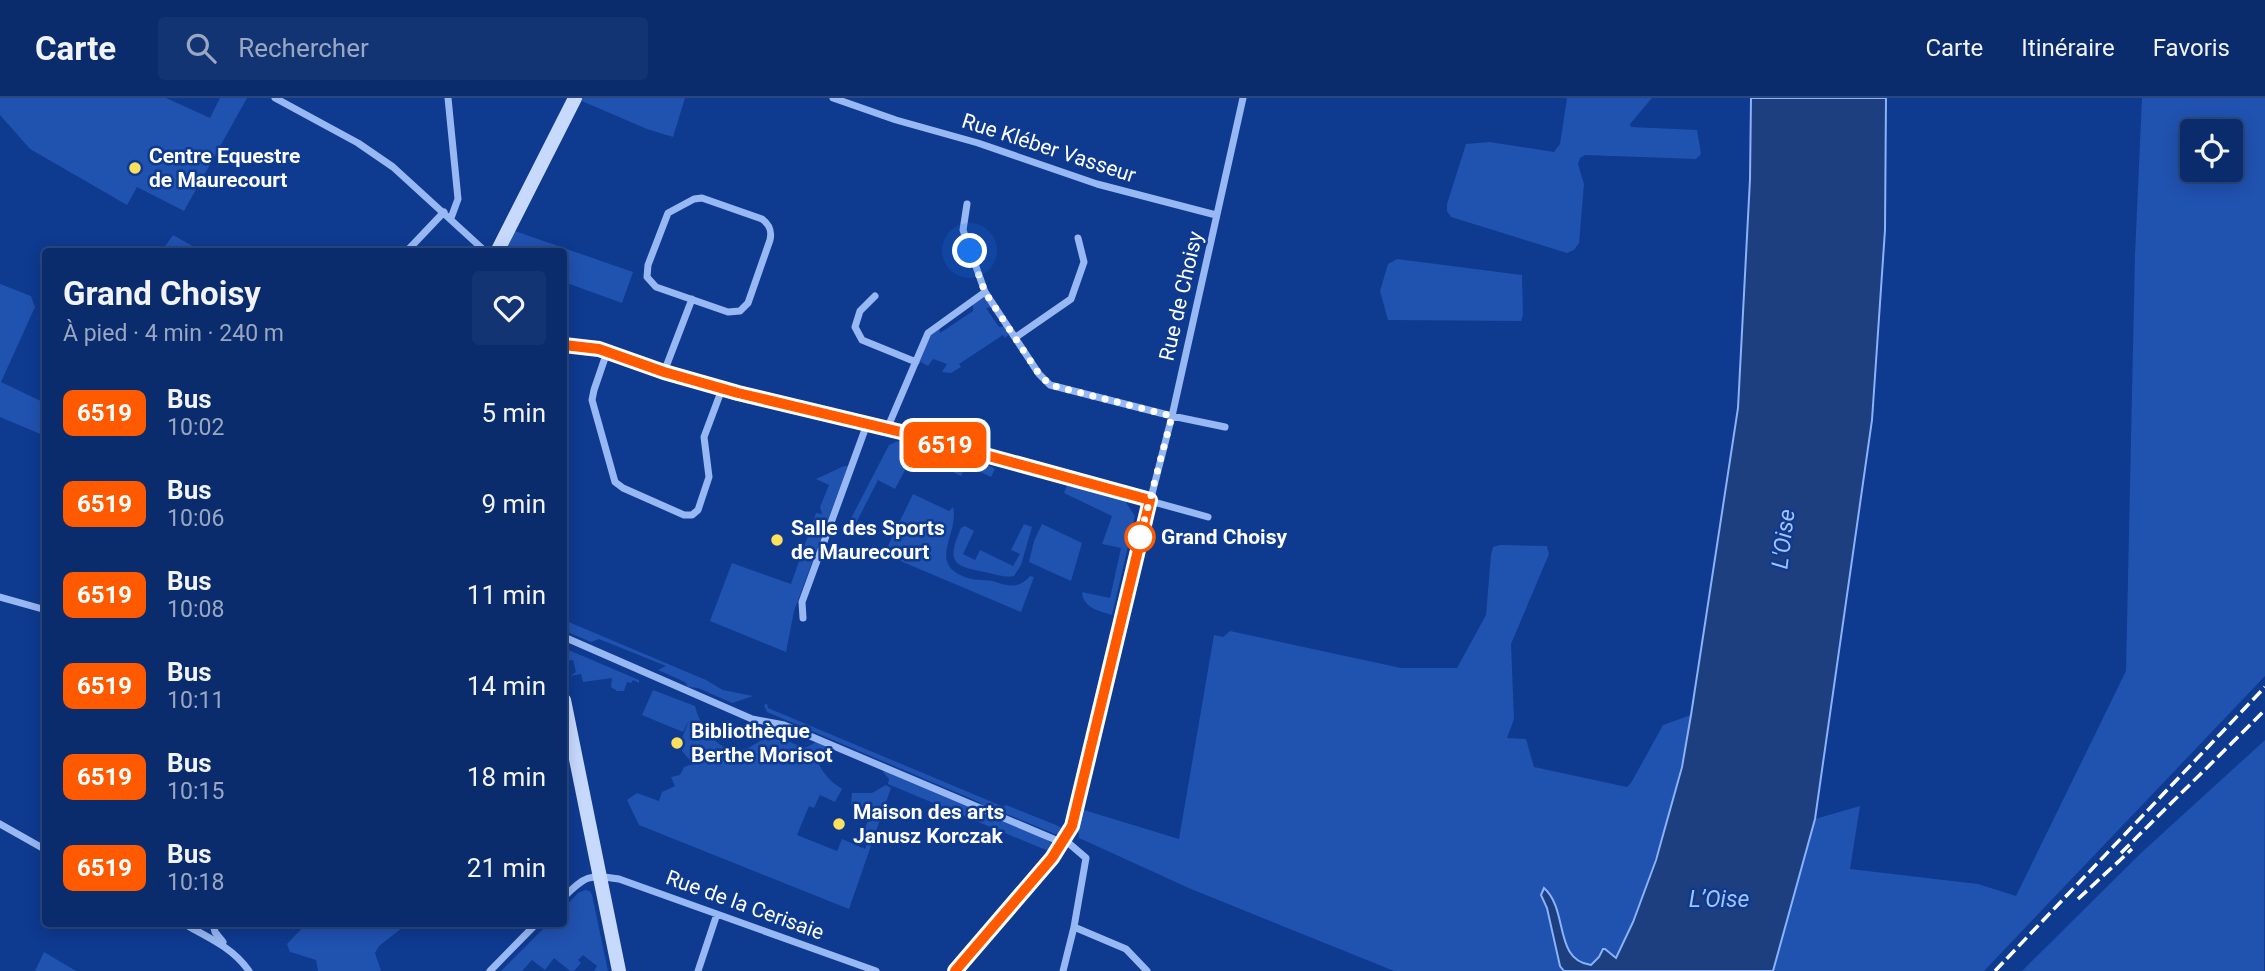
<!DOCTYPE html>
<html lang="fr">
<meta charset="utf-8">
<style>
:root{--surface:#0a2c6c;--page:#133472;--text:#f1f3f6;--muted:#99a7c2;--line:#2a487f}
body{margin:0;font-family:Roboto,sans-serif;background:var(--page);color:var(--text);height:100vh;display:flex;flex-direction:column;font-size:26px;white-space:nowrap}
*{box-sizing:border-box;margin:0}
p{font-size:23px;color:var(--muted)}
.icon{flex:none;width:38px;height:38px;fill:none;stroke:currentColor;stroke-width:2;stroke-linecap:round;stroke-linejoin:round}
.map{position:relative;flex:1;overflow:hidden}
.sheet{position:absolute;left:42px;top:150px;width:525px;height:679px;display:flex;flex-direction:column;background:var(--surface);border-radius:7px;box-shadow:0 4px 18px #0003,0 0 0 2px var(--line)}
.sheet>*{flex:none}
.badge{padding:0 14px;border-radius:10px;font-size:24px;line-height:46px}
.fabs{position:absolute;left:2180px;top:21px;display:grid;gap:14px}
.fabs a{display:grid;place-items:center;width:63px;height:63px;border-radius:7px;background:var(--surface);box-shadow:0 4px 18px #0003,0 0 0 2px var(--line);font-size:35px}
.you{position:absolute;width:35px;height:35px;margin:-18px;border:5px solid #fff;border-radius:50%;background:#1a73e8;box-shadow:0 0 0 10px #1a73e833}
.map>.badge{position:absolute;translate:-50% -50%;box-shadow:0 0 0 4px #fff}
.round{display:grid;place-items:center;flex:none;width:74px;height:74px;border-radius:7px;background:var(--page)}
.summary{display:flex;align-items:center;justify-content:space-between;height:119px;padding:0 21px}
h1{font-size:33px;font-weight:700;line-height:52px}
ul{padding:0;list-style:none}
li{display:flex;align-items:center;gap:21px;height:91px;padding:0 21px}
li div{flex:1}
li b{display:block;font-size:26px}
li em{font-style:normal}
li .badge{min-width:77px;font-weight:700;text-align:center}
header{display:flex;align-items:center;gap:42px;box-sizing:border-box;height:98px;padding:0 35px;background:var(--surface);border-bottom:2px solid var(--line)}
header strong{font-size:33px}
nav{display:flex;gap:38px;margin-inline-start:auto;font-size:24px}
.search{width:490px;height:63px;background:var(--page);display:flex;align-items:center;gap:18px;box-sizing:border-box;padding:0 24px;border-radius:7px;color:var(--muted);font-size:26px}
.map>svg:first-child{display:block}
</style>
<header>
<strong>Carte</strong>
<div class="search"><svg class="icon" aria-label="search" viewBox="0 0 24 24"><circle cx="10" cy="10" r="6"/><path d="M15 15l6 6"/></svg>Rechercher</div>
<nav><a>Carte</a><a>Itinéraire</a><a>Favoris</a></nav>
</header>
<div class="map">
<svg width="2265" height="873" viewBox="0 0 2265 873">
<rect width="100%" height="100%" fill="#0e3a90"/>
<path fill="#2052b0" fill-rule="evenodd" d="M 0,0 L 166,0 L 210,20 L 220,0 L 247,0 L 184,113 L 137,89 L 127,107 L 30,51 L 0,17 Z
M 581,0 L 685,0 L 673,39 L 647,31 L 584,4 L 580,2 Z
M 1567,0 L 1652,0 L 1630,26 L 1631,29 L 1697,32 L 1701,56 L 1696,61 L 1585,57 L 1580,60 L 1578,66 L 1584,86 L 1579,145 L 1574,152 L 1567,155 L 1451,119 L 1447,113 L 1447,106 L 1466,46 L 1490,44 L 1554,54 L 1560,46 Z
M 2142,0 L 2265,0 L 2265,578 L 1984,873 L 1773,873 L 1815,721 L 1860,708 L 1850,771 L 1978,786 L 2016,798 L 2126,573 L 2135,157 ZM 2193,33 L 2231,33 L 2231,72 L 2193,72 Z
M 509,131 L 633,174 L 622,205 L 564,184 L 564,154 L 497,154 Z
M 173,137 L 203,154 L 161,154 Z
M 1397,161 L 1522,177 L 1523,217 L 1521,223 L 1388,222 L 1380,193 L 1388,166 Z
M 0,186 L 31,198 L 35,209 L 1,284 L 45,305 L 45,338 L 0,319 Z
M 984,198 L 995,209 L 986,210 L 999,229 L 1009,228 L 1009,236 L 1005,240 L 1003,237 L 959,266 L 961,269 L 951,275 L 942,274 L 947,266 L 933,261 L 928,268 L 919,263 L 928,242 L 925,240 L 939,226 L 940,235 L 973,213 L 973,202 Z
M 898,343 L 990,368 L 995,371 L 991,379 L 966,367 L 961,378 L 914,355 L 895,391 L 878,382 L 851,435 L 845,432 L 889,347 Z
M 844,368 L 848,368 L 794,513 L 786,554 L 710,523 L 732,465 L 791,486 L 816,415 L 822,416 L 820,409 L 829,387 L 816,381 Z
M 1067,387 L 1125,403 L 1135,418 L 1112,517 C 1099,513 1083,510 1082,494 L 1110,500 L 1121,450 L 1102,446 L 1112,418 L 1064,395 Z
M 913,396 L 949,413 L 953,409 C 960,436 925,466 968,480 C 978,483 986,481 996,484 C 1010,489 1020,490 1030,478 L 1034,479 L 1021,514 L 884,456 Z
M 1024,426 L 1032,429 L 1021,467 L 1014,478 C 1003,480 996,476 985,474 C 951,468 947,463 961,430 L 965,428 L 974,433 L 963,456 L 975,462 L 980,452 L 1013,468 L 1020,456 L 1011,452 Z
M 1042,426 L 1082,445 L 1071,483 L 1029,464 L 1034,443 Z
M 1500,447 L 1547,448 L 1549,456 L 1511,546 L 1514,621 L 1507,640 L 1526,641 L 1534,669 L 1627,689 L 1631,685 L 1663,627 L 1691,617 C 1676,706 1648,791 1611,873 L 1394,873 L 1191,791 L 1079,740 L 1078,732 L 1084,712 L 1179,741 L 1214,537 L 1223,539 L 1230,533 L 1401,570 L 1457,570 L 1486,517 L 1491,457 L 1493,449 Z
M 564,522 L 706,582 L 723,592 L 753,598 L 732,605 L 698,590 L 688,589 L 685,584 L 658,572 L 666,568 L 599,541 L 591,544 L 565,533 Z
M 564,550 L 639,582 L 639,585 L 633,582 L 631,585 L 627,584 L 624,593 L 617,593 L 611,589 L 612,580 L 583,584 L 581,576 L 570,578 L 576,574 L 573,562 L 567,563 Z
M 653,592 L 695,608 C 700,629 721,661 748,650 C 754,647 761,642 767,638 L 764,624 L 790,632 L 779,640 L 805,650 L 816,644 L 826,648 L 826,650 L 817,653 C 815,668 829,683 842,691 L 835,704 L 820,697 L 814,710 L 809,708 L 797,737 L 837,753 L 842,741 L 865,751 L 868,744 L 865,742 L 868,735 L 861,732 L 865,730 L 868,723 L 863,720 L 862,713 L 851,707 L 852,695 L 872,695 L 886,687 L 891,690 L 849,811 L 639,727 L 627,702 L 637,695 L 659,703 L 662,694 L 675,688 L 671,679 L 680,677 L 684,669 L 693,666 L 682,653 L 685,645 L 681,643 L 689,622 L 683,634 L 642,617 Z
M 767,606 L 768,610 L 1004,709 L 1006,707 L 1056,727 L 1064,731 L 1061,736 L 1055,736 L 990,709 L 984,709 L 979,704 L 767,614 L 764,607 Z
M 2265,642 L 2264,873 L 2022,873 L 2141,755 Z
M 885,673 L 1046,741 L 1052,746 L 1051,749 L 1047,752 L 1041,750 L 888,686 L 889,681 L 883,674 Z
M 585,792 L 590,793 L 592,797 L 608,873 L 594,873 L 597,868 L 583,857 L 578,862 L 581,865 L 574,873 L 570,873 L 554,860 L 545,872 L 532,862 L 522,873 L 501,873 L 548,826 L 564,826 L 564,810 L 578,795 Z
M 306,826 L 401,826 L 402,830 L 379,848 L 375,855 L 381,873 L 318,873 L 316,862 L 290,854 L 287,846 Z
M 44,854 L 76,873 L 35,873 Z"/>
<path fill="#1e3f7f" stroke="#89b2f8" stroke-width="2" d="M 1751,0 L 1886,0 L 1885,132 L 1872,322 L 1815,721 L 1773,873 L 1564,873 L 1560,868 L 1547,810 L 1541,797 L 1544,790 C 1569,812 1553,862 1591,867 L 1599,859 L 1603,851 L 1605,851 L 1616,860 L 1633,824 L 1656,762 L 1682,669 L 1691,617 L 1738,310 L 1750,81 Z"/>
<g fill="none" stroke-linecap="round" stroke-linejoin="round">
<path stroke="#98b8f4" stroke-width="7" d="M 275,0 L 358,45 L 393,69 L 486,154
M 448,0 L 458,101 L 451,120
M 833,0 L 896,22 L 978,45 L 1097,86 L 1216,117
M 702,100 L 762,121 C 770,127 772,133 770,142 L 748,205 L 740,213 L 728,214 L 656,189 L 647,179 L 648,167 L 668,115 L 694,101 Z
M 967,106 L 963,132 L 985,194 L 1039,276 L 1050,287 L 1172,318 L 1225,329
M 406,154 L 444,114
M 875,198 L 860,213 L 855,229 L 862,242 L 916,264
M 1016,239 L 1071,201 L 1084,164 L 1078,140
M 564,247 L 599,251 L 705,286 L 901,334 L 1208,419
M 607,254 L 594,292 L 592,302 L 615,384 L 623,390 L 684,417 L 692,417 L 698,412 L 709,379 L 704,339 L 722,291
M 664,274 L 692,201
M 887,331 L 928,235 L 985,194
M 0,499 L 46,512
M 803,520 L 802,504 L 867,326
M 564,539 L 752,621 L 784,627 L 1063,745
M 0,726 L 46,752
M 564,799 C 585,778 589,776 619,781 L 876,873
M 184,826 C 208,839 233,850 249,873
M 213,826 L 215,834 L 223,844
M 1074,829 L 1126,851 L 1147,873
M 490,873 L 536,826
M 698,873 L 717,816
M 955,873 L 1052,760 L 1072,728 L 1128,489 L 1172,318 L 1243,0
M 1063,873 L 1074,829 L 1086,760 L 1065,742"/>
<path stroke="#c7d9fd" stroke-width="14" d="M 497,154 L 575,0
M 564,602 L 619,873"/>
<path stroke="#fff" stroke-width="3.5" stroke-dasharray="12 5" stroke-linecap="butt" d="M 2121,755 L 2265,612
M 2078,801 L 2132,751
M 1995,873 L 2265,589"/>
</g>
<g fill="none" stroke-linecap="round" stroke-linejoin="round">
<g stroke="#fff" stroke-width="16">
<path id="line" d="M 564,247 L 599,251 L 664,274 L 738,295 L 901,334 L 1150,402 L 1072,728 L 1052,760 L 955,873"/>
</g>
<use href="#line" stroke="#ff5a00" stroke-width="10"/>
<path stroke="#fff" stroke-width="7" stroke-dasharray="0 12.6" d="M 970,153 L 985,194 L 1039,276 L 1050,287 L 1172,318 L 1140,439"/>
</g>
<g fill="#ffe05b" stroke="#0e3a90" stroke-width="2.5">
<circle cx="135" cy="70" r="7"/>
<circle cx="777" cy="442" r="7"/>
<circle cx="677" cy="645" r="7"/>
<circle cx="839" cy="726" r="7"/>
</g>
<circle fill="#fff" stroke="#ff5a00" stroke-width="3.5" cx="1140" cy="439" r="14"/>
<g text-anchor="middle" stroke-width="5" stroke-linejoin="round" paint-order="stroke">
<g font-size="21" fill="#fff" stroke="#0e3a90">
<text transform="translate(1049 50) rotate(18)" y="7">Rue Kléber Vasseur</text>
<text transform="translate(1181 198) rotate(-77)" y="7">Rue de Choisy</text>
<text transform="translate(745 807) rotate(20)" y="7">Rue de la Cerisaie</text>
</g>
<g font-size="21" font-weight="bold" fill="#fff" stroke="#0e3a90" text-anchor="start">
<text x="149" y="65">Centre Equestre<tspan x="149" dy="24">de Maurecourt</tspan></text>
<text x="791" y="437">Salle des Sports<tspan x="791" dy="24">de Maurecourt</tspan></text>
<text x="691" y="640">Bibliothèque<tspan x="691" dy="24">Berthe Morisot</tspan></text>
<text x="853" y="721">Maison des arts<tspan x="853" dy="24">Janusz Korczak</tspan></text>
</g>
<g font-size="21" font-weight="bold" fill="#fff" stroke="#0e3a90" text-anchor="start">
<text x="1161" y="446">Grand Choisy</text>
</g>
<g font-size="23" font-style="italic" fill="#a4c3fb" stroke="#0e3a90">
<text transform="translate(1783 441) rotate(-83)" y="8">L'Oise</text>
<text x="1719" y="809">L’Oise</text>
</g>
</g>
</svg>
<div class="fabs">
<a><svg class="icon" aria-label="locate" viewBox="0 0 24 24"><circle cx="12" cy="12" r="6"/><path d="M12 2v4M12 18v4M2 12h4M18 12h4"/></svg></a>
</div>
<div class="you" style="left:970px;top:153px"></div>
<b class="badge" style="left:945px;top:347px;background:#ff5a00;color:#fff">6519</b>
<section class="sheet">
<div class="summary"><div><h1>Grand Choisy</h1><p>À pied · 4 min · 240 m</p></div><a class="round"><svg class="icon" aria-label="heart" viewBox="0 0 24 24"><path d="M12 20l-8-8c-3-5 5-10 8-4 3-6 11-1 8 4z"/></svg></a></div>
<ul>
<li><span class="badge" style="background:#ff5a00;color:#fff">6519</span><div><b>Bus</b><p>10:02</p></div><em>5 min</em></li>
<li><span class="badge" style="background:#ff5a00;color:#fff">6519</span><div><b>Bus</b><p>10:06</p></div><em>9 min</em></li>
<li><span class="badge" style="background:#ff5a00;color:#fff">6519</span><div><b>Bus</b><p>10:08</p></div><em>11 min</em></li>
<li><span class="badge" style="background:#ff5a00;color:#fff">6519</span><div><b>Bus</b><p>10:11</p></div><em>14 min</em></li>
<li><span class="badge" style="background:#ff5a00;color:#fff">6519</span><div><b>Bus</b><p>10:15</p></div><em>18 min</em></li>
<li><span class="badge" style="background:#ff5a00;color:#fff">6519</span><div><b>Bus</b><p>10:18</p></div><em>21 min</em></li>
</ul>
</section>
</div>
